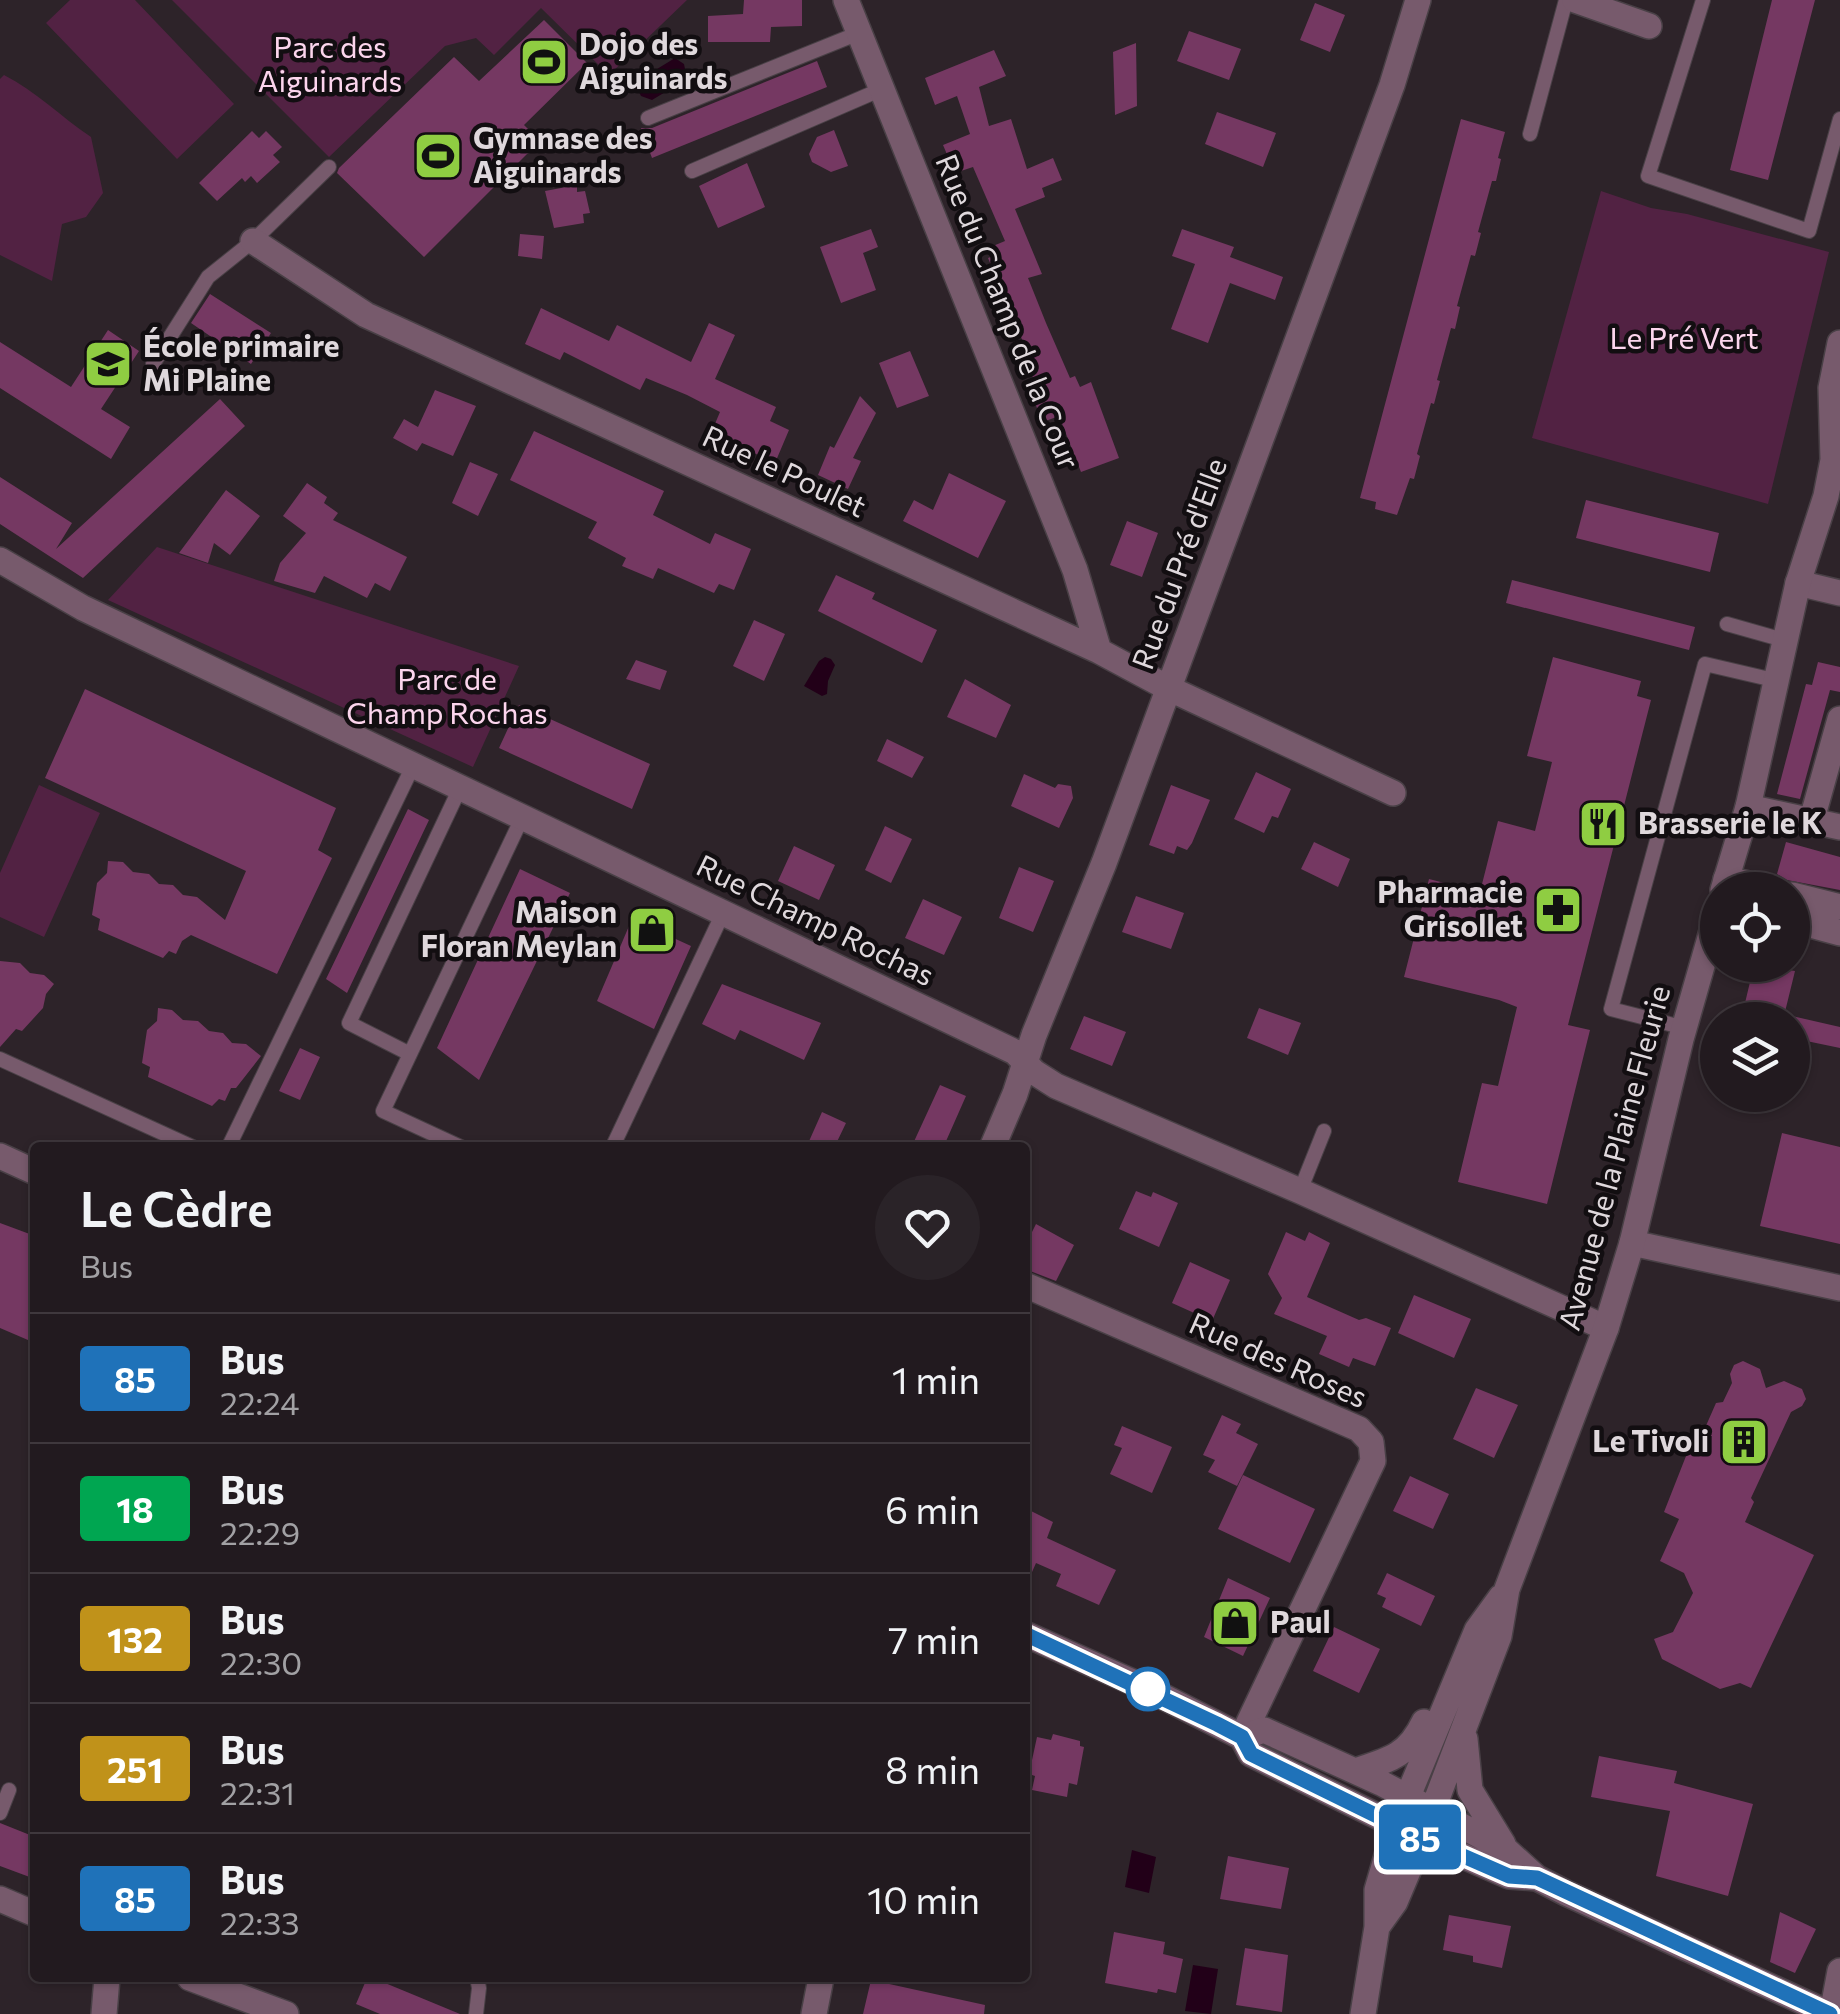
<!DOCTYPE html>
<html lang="fr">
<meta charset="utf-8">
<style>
:root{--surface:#221a1f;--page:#2a2328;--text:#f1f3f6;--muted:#a2a1a4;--line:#3f383d}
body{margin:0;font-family:Commissioner,sans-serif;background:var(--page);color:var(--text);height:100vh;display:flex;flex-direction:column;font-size:38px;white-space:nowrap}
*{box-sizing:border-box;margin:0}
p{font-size:32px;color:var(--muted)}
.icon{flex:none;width:55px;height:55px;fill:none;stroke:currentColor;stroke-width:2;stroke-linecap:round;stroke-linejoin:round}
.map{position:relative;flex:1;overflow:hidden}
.side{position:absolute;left:30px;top:1142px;width:1000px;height:840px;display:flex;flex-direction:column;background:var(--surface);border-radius:10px;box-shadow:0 2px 8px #0004,0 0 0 2px var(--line)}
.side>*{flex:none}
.badge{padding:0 20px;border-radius:8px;font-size:35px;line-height:65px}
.buttons{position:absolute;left:1700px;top:872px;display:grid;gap:20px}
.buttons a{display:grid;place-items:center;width:110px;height:110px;border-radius:50%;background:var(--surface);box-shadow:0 2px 8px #0004,0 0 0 2px var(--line);font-size:50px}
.map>.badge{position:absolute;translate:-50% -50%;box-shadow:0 0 0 5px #fff}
.round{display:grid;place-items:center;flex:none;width:105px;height:105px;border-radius:52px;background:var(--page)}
.headline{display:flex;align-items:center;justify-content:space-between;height:170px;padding:0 50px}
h1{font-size:48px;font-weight:600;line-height:75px}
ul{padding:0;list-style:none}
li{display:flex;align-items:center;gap:30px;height:130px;padding:0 50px;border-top:2px solid var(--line)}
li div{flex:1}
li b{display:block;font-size:38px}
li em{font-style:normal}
li .badge{min-width:110px;font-weight:700;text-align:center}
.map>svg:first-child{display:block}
</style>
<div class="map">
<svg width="1840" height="2014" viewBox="0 0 1840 2014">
<rect width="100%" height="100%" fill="#2d2329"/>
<path fill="#522243" d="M 70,0 L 135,0 L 234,104 L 177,159 L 46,23 Z
M 172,0 L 687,0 L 609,75 L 541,8 L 494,55 L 476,38 L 445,46 L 329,157 Z
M 4,75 C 36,91 61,117 91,137 L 103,193 L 86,217 L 62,224 L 52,281 L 0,255 L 0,79 Z
M 1601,191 L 1651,208 L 1687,214 L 1829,252 L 1768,504 L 1532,438 Z
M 157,547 L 519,666 L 473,767 L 108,600 Z
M 39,785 L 100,813 L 44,937 L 0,917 L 0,873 Z"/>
<path fill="#220018" d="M 675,58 L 684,64 L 687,79 L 652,100 L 641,96 L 637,88 L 639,80 Z
M 825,657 L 831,659 L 835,665 L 828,681 L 827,694 L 822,696 L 804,686 L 819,661 Z
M 1132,1850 L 1156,1857 L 1149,1893 L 1125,1887 Z
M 1193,1965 L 1218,1969 L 1211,2014 L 1185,2011 Z"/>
<path fill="#753862" d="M 744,0 L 802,0 L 802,26 L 771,27 L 770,42 L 708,42 L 708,16 L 743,14 Z
M 1772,0 L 1815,0 L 1768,180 L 1730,170 Z
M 1315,3 L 1345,15 L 1330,52 L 1300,40 Z
M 544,20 L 587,63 L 524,125 L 540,141 L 424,257 L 337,173 L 339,168 L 454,57 L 479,81 Z
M 1189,31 L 1241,49 L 1229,80 L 1177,61 Z
M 1136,43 L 1137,106 L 1115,115 L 1113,52 Z
M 994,50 L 1006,76 L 979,87 L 989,126 L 1011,119 L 1027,169 L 1053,158 L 1062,180 L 1042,188 L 1045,197 L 1015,209 L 1042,274 L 1028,278 L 1046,323 L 1070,378 L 1075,376 L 1080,387 L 1091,382 L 1119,458 L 1081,472 L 1059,416 L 1043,422 L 1031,394 L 1039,390 L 1020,351 L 1026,349 L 988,258 L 996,255 L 993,246 L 1005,241 L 973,167 L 955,173 L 943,145 L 970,134 L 957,96 L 935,105 L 925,78 Z
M 817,61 L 827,87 L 652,158 L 641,128 L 652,128 Z
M 1217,112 L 1276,133 L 1263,167 L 1205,144 Z
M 1461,119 L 1505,132 L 1498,158 L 1501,159 L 1496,181 L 1492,181 L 1478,232 L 1481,233 L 1475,256 L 1471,255 L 1457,306 L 1460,307 L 1455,329 L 1451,328 L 1437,380 L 1440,381 L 1434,404 L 1431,403 L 1417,454 L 1420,456 L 1414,479 L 1410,478 L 1397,515 L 1375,509 L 1376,502 L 1360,498 Z
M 834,130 L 848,166 L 831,172 L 812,162 L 809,154 L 817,137 Z
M 252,131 L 259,138 L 266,131 L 282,147 L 273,155 L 280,162 L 257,183 L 251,176 L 245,182 L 242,178 L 217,201 L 199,183 Z
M 747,163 L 765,207 L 718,228 L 699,186 Z
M 577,185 L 577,192 L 585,191 L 590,213 L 583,214 L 584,223 L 554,228 L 545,191 Z
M 871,229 L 878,247 L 863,253 L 876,290 L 841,303 L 820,247 Z
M 1182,229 L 1234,247 L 1230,257 L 1283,277 L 1275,300 L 1230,283 L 1208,343 L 1171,329 L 1195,264 L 1172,256 Z
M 520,234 L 544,236 L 542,259 L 518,256 Z
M 210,294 L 271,333 L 251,364 L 191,323 Z
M 541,308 L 609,341 L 617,325 L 691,362 L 709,323 L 735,335 L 715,379 L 776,407 L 770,421 L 789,430 L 775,463 L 711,433 L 720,412 L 687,395 L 646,378 L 640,390 L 564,352 L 560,360 L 525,344 Z
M 108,330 L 139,351 L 101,409 L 130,427 L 111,459 L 0,388 L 0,342 L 71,387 Z
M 910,351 L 929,396 L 897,408 L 879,363 Z
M 435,390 L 476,406 L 453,456 L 422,443 L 417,451 L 393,438 L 404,419 L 418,427 Z
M 860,396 L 876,413 L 853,458 L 861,461 L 848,489 L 818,475 L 830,446 L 834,448 Z
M 220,399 L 245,426 L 83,578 L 0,524 L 0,477 L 72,523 L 56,549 Z
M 534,431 L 664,491 L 653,515 L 710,544 L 715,533 L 751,549 L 734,590 L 719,584 L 714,593 L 658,568 L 653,579 L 622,566 L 626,558 L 588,538 L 597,522 L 510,480 Z
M 470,462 L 498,474 L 478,516 L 452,503 Z
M 949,473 L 1006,501 L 978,558 L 903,521 L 914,500 L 933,510 Z
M 307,483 L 327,497 L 324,503 L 338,513 L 333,520 L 407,557 L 390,591 L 375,583 L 367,598 L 324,576 L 315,593 L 274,581 L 280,563 L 306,533 L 283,516 Z
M 226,490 L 260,516 L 230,555 L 214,543 L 208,563 L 179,553 Z
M 1586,500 L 1719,533 L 1710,572 L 1576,538 Z
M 1127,521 L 1158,533 L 1142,577 L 1110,565 Z
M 836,575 L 875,593 L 872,599 L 937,630 L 922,663 L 818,611 Z
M 1512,580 L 1695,627 L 1689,650 L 1506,603 Z
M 754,620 L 785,634 L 764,681 L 733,666 Z
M 1553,657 L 1641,681 L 1637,696 L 1651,700 L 1568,1025 L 1590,1030 L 1547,1204 L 1458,1182 L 1482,1083 L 1498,1086 L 1517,1007 L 1499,1000 L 1404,977 L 1429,879 L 1480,892 L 1498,821 L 1535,831 L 1552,762 L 1527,756 Z
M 636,660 L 667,671 L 660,690 L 626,679 Z
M 1818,662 L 1840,667 L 1840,692 L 1830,690 L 1800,799 L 1777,794 L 1806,684 L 1812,685 Z
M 965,679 L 1011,705 L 996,738 L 947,717 Z
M 85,689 L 336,808 L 318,850 L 332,858 L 277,974 L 191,935 L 182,941 L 176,954 L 169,951 L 163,958 L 98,930 L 100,919 L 92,915 L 97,883 L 107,873 L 108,861 L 123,862 L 133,872 L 149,874 L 159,884 L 173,885 L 183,895 L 197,897 L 225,920 L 246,871 L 45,778 Z
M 519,705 L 650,764 L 632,809 L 499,748 Z
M 887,739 L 924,757 L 912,778 L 877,761 Z
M 1256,772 L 1291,789 L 1278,818 L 1272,816 L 1264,833 L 1234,819 Z
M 1024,774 L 1055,788 L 1058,784 L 1071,786 L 1073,798 L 1059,828 L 1011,806 Z
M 1171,785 L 1210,800 L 1192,843 L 1187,850 L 1177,846 L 1174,854 L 1149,845 Z
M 408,809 L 429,820 L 347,993 L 326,979 Z
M 885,826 L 912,839 L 891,883 L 865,870 Z
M 1314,842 L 1350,859 L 1338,887 L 1301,869 Z
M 1786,842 L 1840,857 L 1840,890 L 1787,880 L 1777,874 Z
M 794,846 L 835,865 L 819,900 L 778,881 Z
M 1019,867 L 1054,881 L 1033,932 L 999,918 Z
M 520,869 L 570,893 L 479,1080 L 437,1048 Z
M 1136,896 L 1184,913 L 1171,949 L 1122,932 Z
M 923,899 L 962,917 L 944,955 L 905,938 Z
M 632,919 L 691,946 L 654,1029 L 597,1001 Z
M 0,961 L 20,963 L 30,973 L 44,975 L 54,984 L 46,994 L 43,1008 L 22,1031 L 16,1029 L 0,1047 Z
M 1754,965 L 1795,971 L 1783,1020 L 1741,1020 Z
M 722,984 L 821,1023 L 804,1060 L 740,1030 L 735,1040 L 702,1024 Z
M 158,1008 L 172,1010 L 183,1020 L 198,1021 L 209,1031 L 223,1033 L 232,1043 L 246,1044 L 261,1056 L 236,1088 L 231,1088 L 225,1101 L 219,1099 L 212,1106 L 148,1077 L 150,1067 L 142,1063 L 147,1030 L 157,1021 Z
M 1259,1008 L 1301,1023 L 1288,1055 L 1247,1038 Z
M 1084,1016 L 1126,1032 L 1112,1066 L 1070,1049 Z
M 1792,1016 L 1840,1027 L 1840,1048 L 1792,1038 Z
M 300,1048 L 320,1057 L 300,1100 L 279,1091 Z
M 940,1085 L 966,1096 L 943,1148 L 911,1148 Z
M 822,1112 L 846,1123 L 834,1148 L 806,1148 Z
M 1782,1133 L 1840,1147 L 1840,1244 L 1760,1226 Z
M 1136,1191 L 1151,1197 L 1153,1192 L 1178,1203 L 1159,1247 L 1119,1229 Z
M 0,1223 L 35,1236 L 35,1324 L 28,1340 L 0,1328 Z
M 1036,1224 L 1074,1245 L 1056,1281 L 1025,1269 L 1025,1246 Z
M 1286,1232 L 1305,1241 L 1309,1232 L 1330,1243 L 1307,1297 L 1359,1320 L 1366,1318 L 1391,1328 L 1375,1366 L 1353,1358 L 1349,1367 L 1319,1354 L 1327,1336 L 1274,1314 L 1282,1298 L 1268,1274 Z
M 1190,1262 L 1230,1280 L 1212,1321 L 1172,1303 Z
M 1414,1295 L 1471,1319 L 1454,1358 L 1398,1333 Z
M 1743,1361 L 1760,1369 L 1766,1388 L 1784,1381 L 1802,1389 L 1806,1399 L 1802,1406 L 1791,1412 L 1751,1498 L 1754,1502 L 1745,1522 L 1814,1555 L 1751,1688 L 1740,1683 L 1720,1689 L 1662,1659 L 1654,1639 L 1673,1632 L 1693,1593 L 1684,1573 L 1660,1561 L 1679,1519 L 1664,1512 L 1688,1451 L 1702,1446 L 1697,1431 L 1705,1428 L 1716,1403 L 1723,1402 L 1732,1383 L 1730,1374 L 1734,1365 Z
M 1476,1388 L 1518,1405 L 1494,1458 L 1453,1439 Z
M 1222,1415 L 1241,1424 L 1236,1433 L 1258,1444 L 1237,1486 L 1208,1472 L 1215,1460 L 1203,1455 Z
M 1122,1426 L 1172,1447 L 1152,1493 L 1110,1474 L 1122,1448 L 1114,1445 Z
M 1243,1475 L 1315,1509 L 1290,1563 L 1218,1529 Z
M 1410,1476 L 1449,1494 L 1433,1529 L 1393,1511 Z
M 1025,1508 L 1053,1522 L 1047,1538 L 1116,1570 L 1099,1605 L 1056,1586 L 1061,1574 L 1036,1563 L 1025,1588 Z
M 1387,1573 L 1435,1596 L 1421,1626 L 1382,1607 L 1386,1598 L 1377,1594 Z
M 1228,1578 L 1270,1598 L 1243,1656 L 1204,1637 Z
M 1334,1627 L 1380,1649 L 1359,1693 L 1313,1671 Z
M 1053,1734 L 1080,1741 L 1080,1746 L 1084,1747 L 1077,1785 L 1069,1783 L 1067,1797 L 1032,1790 L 1035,1776 L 1029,1774 L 1037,1737 L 1051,1740 Z
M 1599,1756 L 1677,1771 L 1674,1783 L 1753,1804 L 1728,1896 L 1656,1876 L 1670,1811 L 1591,1797 Z
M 0,1823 L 35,1837 L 35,1879 L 0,1866 Z
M 1228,1856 L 1289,1868 L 1281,1909 L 1220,1899 Z
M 1780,1912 L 1816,1929 L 1795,1973 L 1770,1962 Z
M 1449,1915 L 1511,1926 L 1502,1968 L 1473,1962 L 1473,1956 L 1443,1950 Z
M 1114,1932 L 1165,1942 L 1163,1954 L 1183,1959 L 1176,1993 L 1158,1989 L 1157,1993 L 1105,1983 Z
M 1245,1948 L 1288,1955 L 1282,2012 L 1236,2005 Z
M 367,1978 L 373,1978 L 460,2014 L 380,2014 L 356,2004 Z
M 871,1980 L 985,2005 L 984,2014 L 863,2014 Z"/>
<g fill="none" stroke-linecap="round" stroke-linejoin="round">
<g stroke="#494046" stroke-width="16">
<path id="service" d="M 1703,0 L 1648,176 L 1809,231 L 1840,119
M 648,118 L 859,33
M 1530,134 L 1566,0
M 692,171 L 882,89
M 153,364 L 208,277 L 253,241 L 329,167
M 1727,624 L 1787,641
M 1685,1028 L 1611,1009 L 1705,664 L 1778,681
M 410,1054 L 349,1023 L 460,788
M 0,1059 L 195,1148
M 228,1148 L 413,766
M 463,1148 L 383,1111 L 522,818
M 612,1148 L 723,913
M 1300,1191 L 1324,1131
M 0,1813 L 9,1790
M 476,2014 L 479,1988 L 477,1978"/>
</g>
<g stroke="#494046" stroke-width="28">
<path id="minor" d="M 846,0 L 1075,570 L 1099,651
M 1575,0 L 1649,26
M 253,241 L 366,315 L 1099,651 L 1168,688 L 1393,793
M 0,560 L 83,608 L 1015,1052 L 1034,1072 L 1056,1086 L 1300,1191 L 1606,1328
M 1798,583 L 1840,593
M 1748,807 L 1840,827
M 1812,819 L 1840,719
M 1726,879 L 1775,890
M 1792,895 L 1840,907
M 1792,920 L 1840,933
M 992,1148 L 1015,1094 L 1034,1035 L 1104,863 L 1392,85 L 1418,0
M 1632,1243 L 1840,1288
M 1025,1285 L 1359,1429 L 1371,1442 L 1373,1461 L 1242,1737
M 0,1899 L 35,1914
M 190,1978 L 286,2014
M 104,2014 L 107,1978
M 814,2014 L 821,1978
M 1832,2014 L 1840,1971"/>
</g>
<g stroke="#494046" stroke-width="28">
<path id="tertiary" d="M 1723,890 L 1748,807 L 1798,583 L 1826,496 L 1833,460 L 1831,388 L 1840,343
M 0,1156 L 35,1172
M 1025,1634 L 1148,1689 L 1242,1737 L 1251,1754 L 1422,1838 L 1509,1876 L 1537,1878
M 1242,1737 L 1264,1730 L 1381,1783 L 1505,1849 L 1537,1878 L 1566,1893 L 1830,2014
M 1465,1739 L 1470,1790 L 1503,1844
M 1355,1771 C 1389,1760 1408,1756 1424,1722
M 1377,1927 L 1395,1902 L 1422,1838 L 1499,1636 L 1507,1589 L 1606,1328 L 1632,1243 L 1681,1039 L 1718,910
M 1363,2014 L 1377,1927 L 1377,1890 L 1396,1825 L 1477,1630 L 1501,1597"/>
</g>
<use href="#service" stroke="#775a6c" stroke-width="14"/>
<use href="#minor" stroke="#775a6c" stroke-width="25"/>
<use href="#tertiary" stroke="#775a6c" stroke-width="25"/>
</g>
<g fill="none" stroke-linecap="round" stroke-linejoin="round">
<g stroke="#fff" stroke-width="22">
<path id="line" d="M 1025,1634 L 1217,1724 L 1242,1737 L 1251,1754 L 1422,1838 L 1509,1876 L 1537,1878 L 1830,2014"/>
</g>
<use href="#line" stroke="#1f72b9" stroke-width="15"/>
</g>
<defs>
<g id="stadium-square" transform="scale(2.5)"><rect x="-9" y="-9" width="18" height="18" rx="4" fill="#8fcd42" stroke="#120e11"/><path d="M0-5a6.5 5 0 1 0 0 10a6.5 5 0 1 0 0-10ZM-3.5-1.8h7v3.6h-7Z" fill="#111"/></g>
<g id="school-square" transform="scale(2.5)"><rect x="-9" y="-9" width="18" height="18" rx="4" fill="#8fcd42" stroke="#120e11"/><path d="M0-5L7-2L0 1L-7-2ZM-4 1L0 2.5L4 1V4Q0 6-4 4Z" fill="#111"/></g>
<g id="restaurant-square" transform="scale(2.5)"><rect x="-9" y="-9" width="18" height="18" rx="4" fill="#8fcd42" stroke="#120e11"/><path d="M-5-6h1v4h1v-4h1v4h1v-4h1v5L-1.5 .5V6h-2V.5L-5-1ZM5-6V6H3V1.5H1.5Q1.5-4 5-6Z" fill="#111"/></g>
<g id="pharmacy-square" transform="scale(2.5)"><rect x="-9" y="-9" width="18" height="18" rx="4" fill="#8fcd42" stroke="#120e11"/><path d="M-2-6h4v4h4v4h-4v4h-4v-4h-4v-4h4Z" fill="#111"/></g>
<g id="shop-square" transform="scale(2.5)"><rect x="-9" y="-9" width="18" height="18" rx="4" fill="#8fcd42" stroke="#120e11"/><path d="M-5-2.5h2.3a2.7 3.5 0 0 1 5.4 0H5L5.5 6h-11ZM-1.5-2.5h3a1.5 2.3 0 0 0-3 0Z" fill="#111"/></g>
<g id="building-square" transform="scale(2.5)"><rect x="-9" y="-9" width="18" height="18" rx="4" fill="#8fcd42" stroke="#120e11"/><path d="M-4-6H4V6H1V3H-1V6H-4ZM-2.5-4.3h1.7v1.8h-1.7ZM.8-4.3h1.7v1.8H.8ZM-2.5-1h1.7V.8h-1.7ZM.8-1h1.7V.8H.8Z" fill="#111"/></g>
</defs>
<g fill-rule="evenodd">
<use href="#stadium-square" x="544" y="62"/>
<use href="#stadium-square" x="438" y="156"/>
<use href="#school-square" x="108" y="364"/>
<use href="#restaurant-square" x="1603" y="824"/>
<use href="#pharmacy-square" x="1558" y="910"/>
<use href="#shop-square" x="652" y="930"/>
<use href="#building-square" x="1744" y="1442"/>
<use href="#shop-square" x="1235" y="1623"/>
</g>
<circle fill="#fff" stroke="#1f72b9" stroke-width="5" cx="1148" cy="1689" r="20"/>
<g text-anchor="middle" stroke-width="9" stroke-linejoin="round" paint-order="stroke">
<g font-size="30" font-weight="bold" fill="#dfd8dc" stroke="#120e11" text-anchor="start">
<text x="579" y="55">Dojo des<tspan x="579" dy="34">Aiguinards</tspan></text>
<text x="473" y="149">Gymnase des<tspan x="473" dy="34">Aiguinards</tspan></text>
<text x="143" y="357">École primaire<tspan x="143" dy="34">Mi Plaine</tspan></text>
<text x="1638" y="834">Brasserie le K</text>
<text x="1523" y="903" text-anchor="end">Pharmacie<tspan x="1523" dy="34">Grisollet</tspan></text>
<text x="617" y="923" text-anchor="end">Maison<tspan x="617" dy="34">Floran Meylan</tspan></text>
<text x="1709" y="1452" text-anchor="end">Le Tivoli</text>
<text x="1270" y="1633">Paul</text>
</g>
<g font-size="30" fill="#fcd5ed" stroke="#120e11">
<text x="330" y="58">Parc des<tspan x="330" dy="34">Aiguinards</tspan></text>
<text x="1684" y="349">Le Pré Vert</text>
<text x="447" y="690">Parc de<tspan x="447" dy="34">Champ Rochas</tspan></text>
</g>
<g font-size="30" fill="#dfd8dc" stroke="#120e11">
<text transform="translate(1007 312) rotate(68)" y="10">Rue du Champ de la Cour</text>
<text transform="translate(784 472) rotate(25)" y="10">Rue le Poulet</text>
<text transform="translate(1180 564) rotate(-70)" y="10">Rue du Pré d'Elle</text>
<text transform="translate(815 921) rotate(26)" y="10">Rue Champ Rochas</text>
<text transform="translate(1615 1158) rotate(-75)" y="10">Avenue de la Plaine Fleurie</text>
<text transform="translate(1278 1361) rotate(24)" y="10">Rue des Roses</text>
</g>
</g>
</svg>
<div class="buttons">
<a><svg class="icon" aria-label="locate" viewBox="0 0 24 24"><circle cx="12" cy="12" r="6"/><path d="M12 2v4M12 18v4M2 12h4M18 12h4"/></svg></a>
<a><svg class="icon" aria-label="layers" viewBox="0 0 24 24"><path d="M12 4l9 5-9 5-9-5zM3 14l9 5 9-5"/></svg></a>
</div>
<b class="badge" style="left:1420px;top:1837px;background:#1f72b9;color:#fff">85</b>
<section class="side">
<div class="headline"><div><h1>Le Cèdre</h1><p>Bus</p></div><a class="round"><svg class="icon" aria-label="heart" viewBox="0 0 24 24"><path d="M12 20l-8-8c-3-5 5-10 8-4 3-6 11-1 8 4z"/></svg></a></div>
<ul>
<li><span class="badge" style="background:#1f72b9;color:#fff">85</span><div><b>Bus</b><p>22:24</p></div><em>1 min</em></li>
<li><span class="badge" style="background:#00a651;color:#fff">18</span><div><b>Bus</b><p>22:29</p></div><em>6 min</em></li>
<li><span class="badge" style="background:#c0921a;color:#fff">132</span><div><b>Bus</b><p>22:30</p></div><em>7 min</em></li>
<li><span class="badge" style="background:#c0921a;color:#fff">251</span><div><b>Bus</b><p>22:31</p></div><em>8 min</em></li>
<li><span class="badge" style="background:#1f72b9;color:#fff">85</span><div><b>Bus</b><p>22:33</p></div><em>10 min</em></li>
</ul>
</section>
</div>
